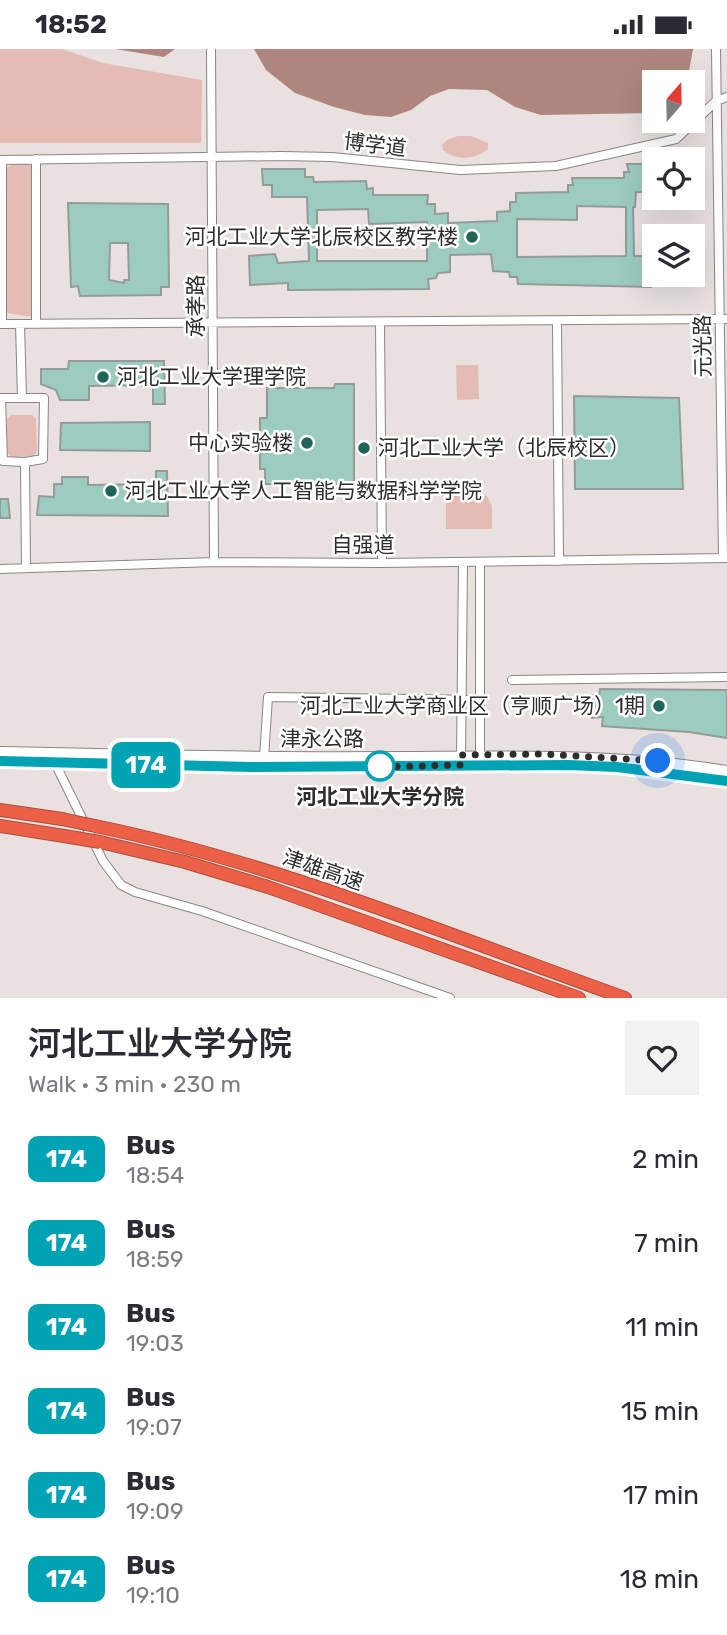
<!DOCTYPE html>
<meta charset="utf-8">
<style>
:root{--surface:#fff;--page:#f2f2f3;--text:#2b2b33;--muted:#7c7c81}
body{margin:0;font-family:Rubik,"Noto Sans SC",sans-serif;background:var(--page);color:var(--text);height:100vh;display:flex;flex-direction:column;font-size:26px;white-space:nowrap}
*{box-sizing:border-box;margin:0}
p{font-size:23px;color:var(--muted)}
.icon{flex:none;width:38px;height:38px;fill:none;stroke:currentColor;stroke-width:2;stroke-linecap:round;stroke-linejoin:round}
.map{position:relative;height:949px;overflow:hidden}
.side{display:flex;flex-direction:column;background:var(--surface);flex:1}
.side>*{flex:none}
.badge{padding:0 14px;border-radius:10px;font-size:24px;line-height:46px}
.needle{width:46px;rotate:20deg}
.controls{position:absolute;left:642px;top:21px;display:grid;gap:14px}
.controls a{display:grid;place-items:center;width:63px;height:63px;border-radius:0px;background:var(--surface);box-shadow:0 7px 28px #0002;font-size:35px}
.you{position:absolute;width:35px;height:35px;margin:-18px;border:5px solid #fff;border-radius:50%;background:#1a73e8;box-shadow:0 0 0 10px #1a73e833}
.map>.badge{position:absolute;translate:-50% -50%;box-shadow:0 0 0 4px #fff}
.round{display:grid;place-items:center;flex:none;width:74px;height:74px;border-radius:0px;background:var(--page)}
.summary{display:flex;align-items:center;justify-content:space-between;height:119px;padding:0 28px}
h1{font-size:33px;font-weight:600;line-height:52px}
ul{padding:0;list-style:none}
li{display:flex;align-items:center;gap:21px;height:84px;padding:0 28px}
li div{flex:1}
li b{display:block;font-size:26px}
li em{font-style:normal}
li .badge{min-width:77px;font-weight:700;text-align:center}
.status{display:flex;justify-content:space-between;align-items:center;height:49px;padding:0 35px;background:var(--surface);direction:ltr}
.status svg{height:19px;fill:currentColor}
.map>svg:first-child{display:block}
</style>
<div class="status"><b>18:52</b><svg viewBox="0 0 49 12"><path d="M0 12V9h3v3zM5 12V6h3v6zM10 12V3h3v9zM15 12V0h3v12zM26 1h20v11H26zM47 4h2v5h-2z"/></svg></div>
<div class="map">
<svg width="727" height="949" viewBox="0 0 727 949">
<rect width="100%" height="100%" fill="#e8e1df"/>
<path fill="#e4bcb4" d="M 0,0 L 62,0 L 103,14 L 202,31 L 201,94 L 0,94 Z
M 458,87 L 471,87 L 488,94 L 488,100 C 475,111 457,112 443,101 L 442,96 L 447,91 Z
M 20,113 L 33,117 L 32,268 L 7,264 L 7,118 Z
M 456,316 L 478,316 L 479,350 L 457,351 Z
M 11,366 L 32,366 L 36,370 L 37,402 L 34,407 L 12,408 L 7,403 L 7,370 Z
M 462,444 L 487,447 L 492,457 L 492,480 L 446,480 L 446,455 L 451,447 L 460,447 Z"/>
<path fill="#af867d" d="M 115,0 L 175,0 L 164,8 Z
M 254,0 L 693,0 L 687,33 L 654,33 L 654,64 L 541,66 L 515,58 L 487,41 L 449,40 L 430,47 L 411,61 L 391,68 L 365,66 L 334,58 L 295,44 L 266,21 Z"/>
<path fill="#9cccc0" stroke="#959b9a" stroke-width="2" fill-rule="evenodd" d="M 627,115 L 654,115 L 654,143 L 636,143 L 635,158 L 633,158 L 634,207 L 654,207 L 654,229 L 651,229 L 651,238 L 518,235 L 517,228 L 510,228 L 509,223 L 493,222 L 491,205 L 450,206 L 450,223 L 438,224 L 436,229 L 428,230 L 429,240 L 288,241 L 288,234 L 250,236 L 249,207 L 275,205 L 278,214 L 309,212 L 307,148 L 272,148 L 272,136 L 263,136 L 262,120 L 305,120 L 305,128 L 313,128 L 314,133 L 366,132 L 367,140 L 373,139 L 373,146 L 428,146 L 427,155 L 435,155 L 435,165 L 448,164 L 448,174 L 497,172 L 497,163 L 510,162 L 510,153 L 516,153 L 516,144 L 568,143 L 568,136 L 573,136 L 572,129 L 624,129 L 624,123 L 629,123 ZM 577,157 L 626,158 L 626,207 L 517,208 L 517,170 L 577,171 ZM 368,160 L 369,175 L 427,173 L 427,212 L 317,212 L 317,161 Z
M 68,154 L 168,155 L 169,238 L 161,238 L 161,246 L 80,247 L 78,237 L 71,238 ZM 110,194 L 128,194 L 129,231 L 124,231 L 124,234 L 109,231 Z
M 69,312 L 164,312 L 165,355 L 153,355 L 153,336 L 89,337 L 89,351 L 60,351 L 56,341 L 41,335 L 41,320 L 68,320 Z
M 335,335 L 354,335 L 354,435 L 265,435 L 265,420 L 260,420 L 260,369 L 267,369 L 267,339 L 334,339 Z
M 574,347 L 679,349 L 683,440 L 575,440 Z
M 150,373 L 150,402 L 60,401 L 61,374 Z
M 156,422 L 167,422 L 168,467 L 37,466 L 39,447 L 54,448 L 54,435 L 62,435 L 62,428 L 88,428 L 88,436 L 156,435 Z
M 0,450 L 8,450 L 10,469 L 0,469 Z
M 600,640 L 727,641 L 727,689 L 689,683 L 602,677 L 603,668 L 592,669 L 591,646 L 599,646 Z"/>
<g fill="none" stroke-linecap="round" stroke-linejoin="round">
<g stroke="#8b8584" stroke-width="10">
<path id="minor" d="M 211,0 L 214,513
M 716,0 L 723,509
M 36,110 L 36,274
M 0,111 L 281,107 L 332,108 L 460,121 L 556,117 L 676,90 L 716,52 L 727,48
M 557,272 L 559,512
M 380,273 L 382,514
M 0,275 L 727,270
M 2,275 L 2,111
M 20,275 L 22,349 L 44,349 L 43,410 L 25,413 L 26,519
M 22,349 L 1,349 L 3,412 L 25,413
M 0,520 L 214,513 L 382,514 L 727,509
M 512,631 L 727,628
M 0,702 C 126,705 251,708 377,707 C 494,707 611,702 727,721
M 264,708 L 268,648 L 481,651
M 461,710 L 463,513
M 480,710 L 480,513
M 0,712 L 252,718 L 568,716 L 617,718 L 727,732
M 54,712 L 103,812 L 121,836 L 135,843 L 202,862 L 450,949"/>
</g>
<g stroke="#aa4e3e" stroke-width="14">
<path id="highway" d="M 0,761 L 62,770
M 0,777 L 64,787
M 95,777 C 277,814 451,887 625,949
M 100,793 L 185,813 L 268,838 L 579,949"/>
</g>
<use href="#minor" stroke="#fff" stroke-width="8"/>
<use href="#highway" stroke="#ed6048" stroke-width="12"/>
<g stroke="#aa4e3e" stroke-width="14" stroke-linecap="butt">
<path id="highway-bridge" d="M 62,770 L 95,777
M 64,787 L 100,793"/>
</g>
<use href="#highway-bridge" stroke="#ed6048" stroke-width="12"/>
</g>
<g fill="none" stroke-linecap="round" stroke-linejoin="round">
<g stroke="#fff" stroke-width="16">
<path id="line" d="M 0,712 L 251,718 L 568,716 L 617,718 L 727,732"/>
</g>
<use href="#line" stroke="#00a3b4" stroke-width="10"/>
<path stroke="#2f2d2c" stroke-width="7" stroke-dasharray="0 12.6" d="M 380,717 L 376,718 L 461,716 L 461,706 L 543,705 L 658,712"/>
</g>
<g fill="#1e6457" stroke="#fff" stroke-width="2.5">
<circle cx="472" cy="188" r="7"/>
<circle cx="103" cy="328" r="7"/>
<circle cx="307" cy="394" r="7"/>
<circle cx="364" cy="399" r="7"/>
<circle cx="111" cy="442" r="7"/>
<circle cx="659" cy="657" r="7"/>
</g>
<circle fill="#fff" stroke="#00a3b4" stroke-width="3.5" cx="380" cy="717" r="14"/>
<g text-anchor="middle" stroke-width="5" stroke-linejoin="round" paint-order="stroke">
<g font-size="21" fill="#2f2d2c" stroke="#fff">
<text transform="translate(375 96) rotate(7)" y="7">博学道</text>
<text transform="translate(196 257) rotate(-90)" y="7">承孝路</text>
<text transform="translate(703 297) rotate(-91)" y="7">元光路</text>
<text x="363" y="503">自强道</text>
<text x="322" y="697">津永公路</text>
<text transform="translate(323 821) rotate(19)" y="7">津雄高速</text>
</g>
<g font-size="21" fill="#2f2d2c" stroke="#fff" text-anchor="end">
<text x="458" y="195">河北工业大学北辰校区教学楼</text>
<text x="117" y="335" text-anchor="start">河北工业大学理学院</text>
<text x="293" y="401">中心实验楼</text>
<text x="378" y="406" text-anchor="start">河北工业大学（北辰校区）</text>
<text x="125" y="449" text-anchor="start">河北工业大学人工智能与数据科学学院</text>
<text x="645" y="664">河北工业大学商业区（亨顺广场）1期</text>
</g>
<g font-size="21" font-weight="bold" fill="#2f2d2c" stroke="#fff">
<text x="380" y="755">河北工业大学分院</text>
</g>
</g>
</svg>
<div class="controls">
<a><svg class="needle" viewBox="-14 -14 28 28"><path d="M0-13l5 13h-10z" fill="#e53935"/><path d="M0 13l5-13h-10z" fill="#7c7c81"/></svg></a>
<a><svg class="icon" aria-label="locate" viewBox="0 0 24 24"><circle cx="12" cy="12" r="6"/><path d="M12 2v4M12 18v4M2 12h4M18 12h4"/></svg></a>
<a><svg class="icon" aria-label="layers" viewBox="0 0 24 24"><path d="M12 4l9 5-9 5-9-5zM3 14l9 5 9-5"/></svg></a>
</div>
<div class="you" style="left:658px;top:712px"></div>
<b class="badge" style="left:146px;top:716px;background:#00a3b4;color:#fff">174</b>
</div>
<section class="side">
<div class="summary"><div><h1>河北工业大学分院</h1><p>Walk · 3 min · 230 m</p></div><a class="round"><svg class="icon" aria-label="heart" viewBox="0 0 24 24"><path d="M12 20l-8-8c-3-5 5-10 8-4 3-6 11-1 8 4z"/></svg></a></div>
<ul>
<li><span class="badge" style="background:#00a3b4;color:#fff">174</span><div><b>Bus</b><p>18:54</p></div><em>2 min</em></li>
<li><span class="badge" style="background:#00a3b4;color:#fff">174</span><div><b>Bus</b><p>18:59</p></div><em>7 min</em></li>
<li><span class="badge" style="background:#00a3b4;color:#fff">174</span><div><b>Bus</b><p>19:03</p></div><em>11 min</em></li>
<li><span class="badge" style="background:#00a3b4;color:#fff">174</span><div><b>Bus</b><p>19:07</p></div><em>15 min</em></li>
<li><span class="badge" style="background:#00a3b4;color:#fff">174</span><div><b>Bus</b><p>19:09</p></div><em>17 min</em></li>
<li><span class="badge" style="background:#00a3b4;color:#fff">174</span><div><b>Bus</b><p>19:10</p></div><em>18 min</em></li>
</ul>
</section>
